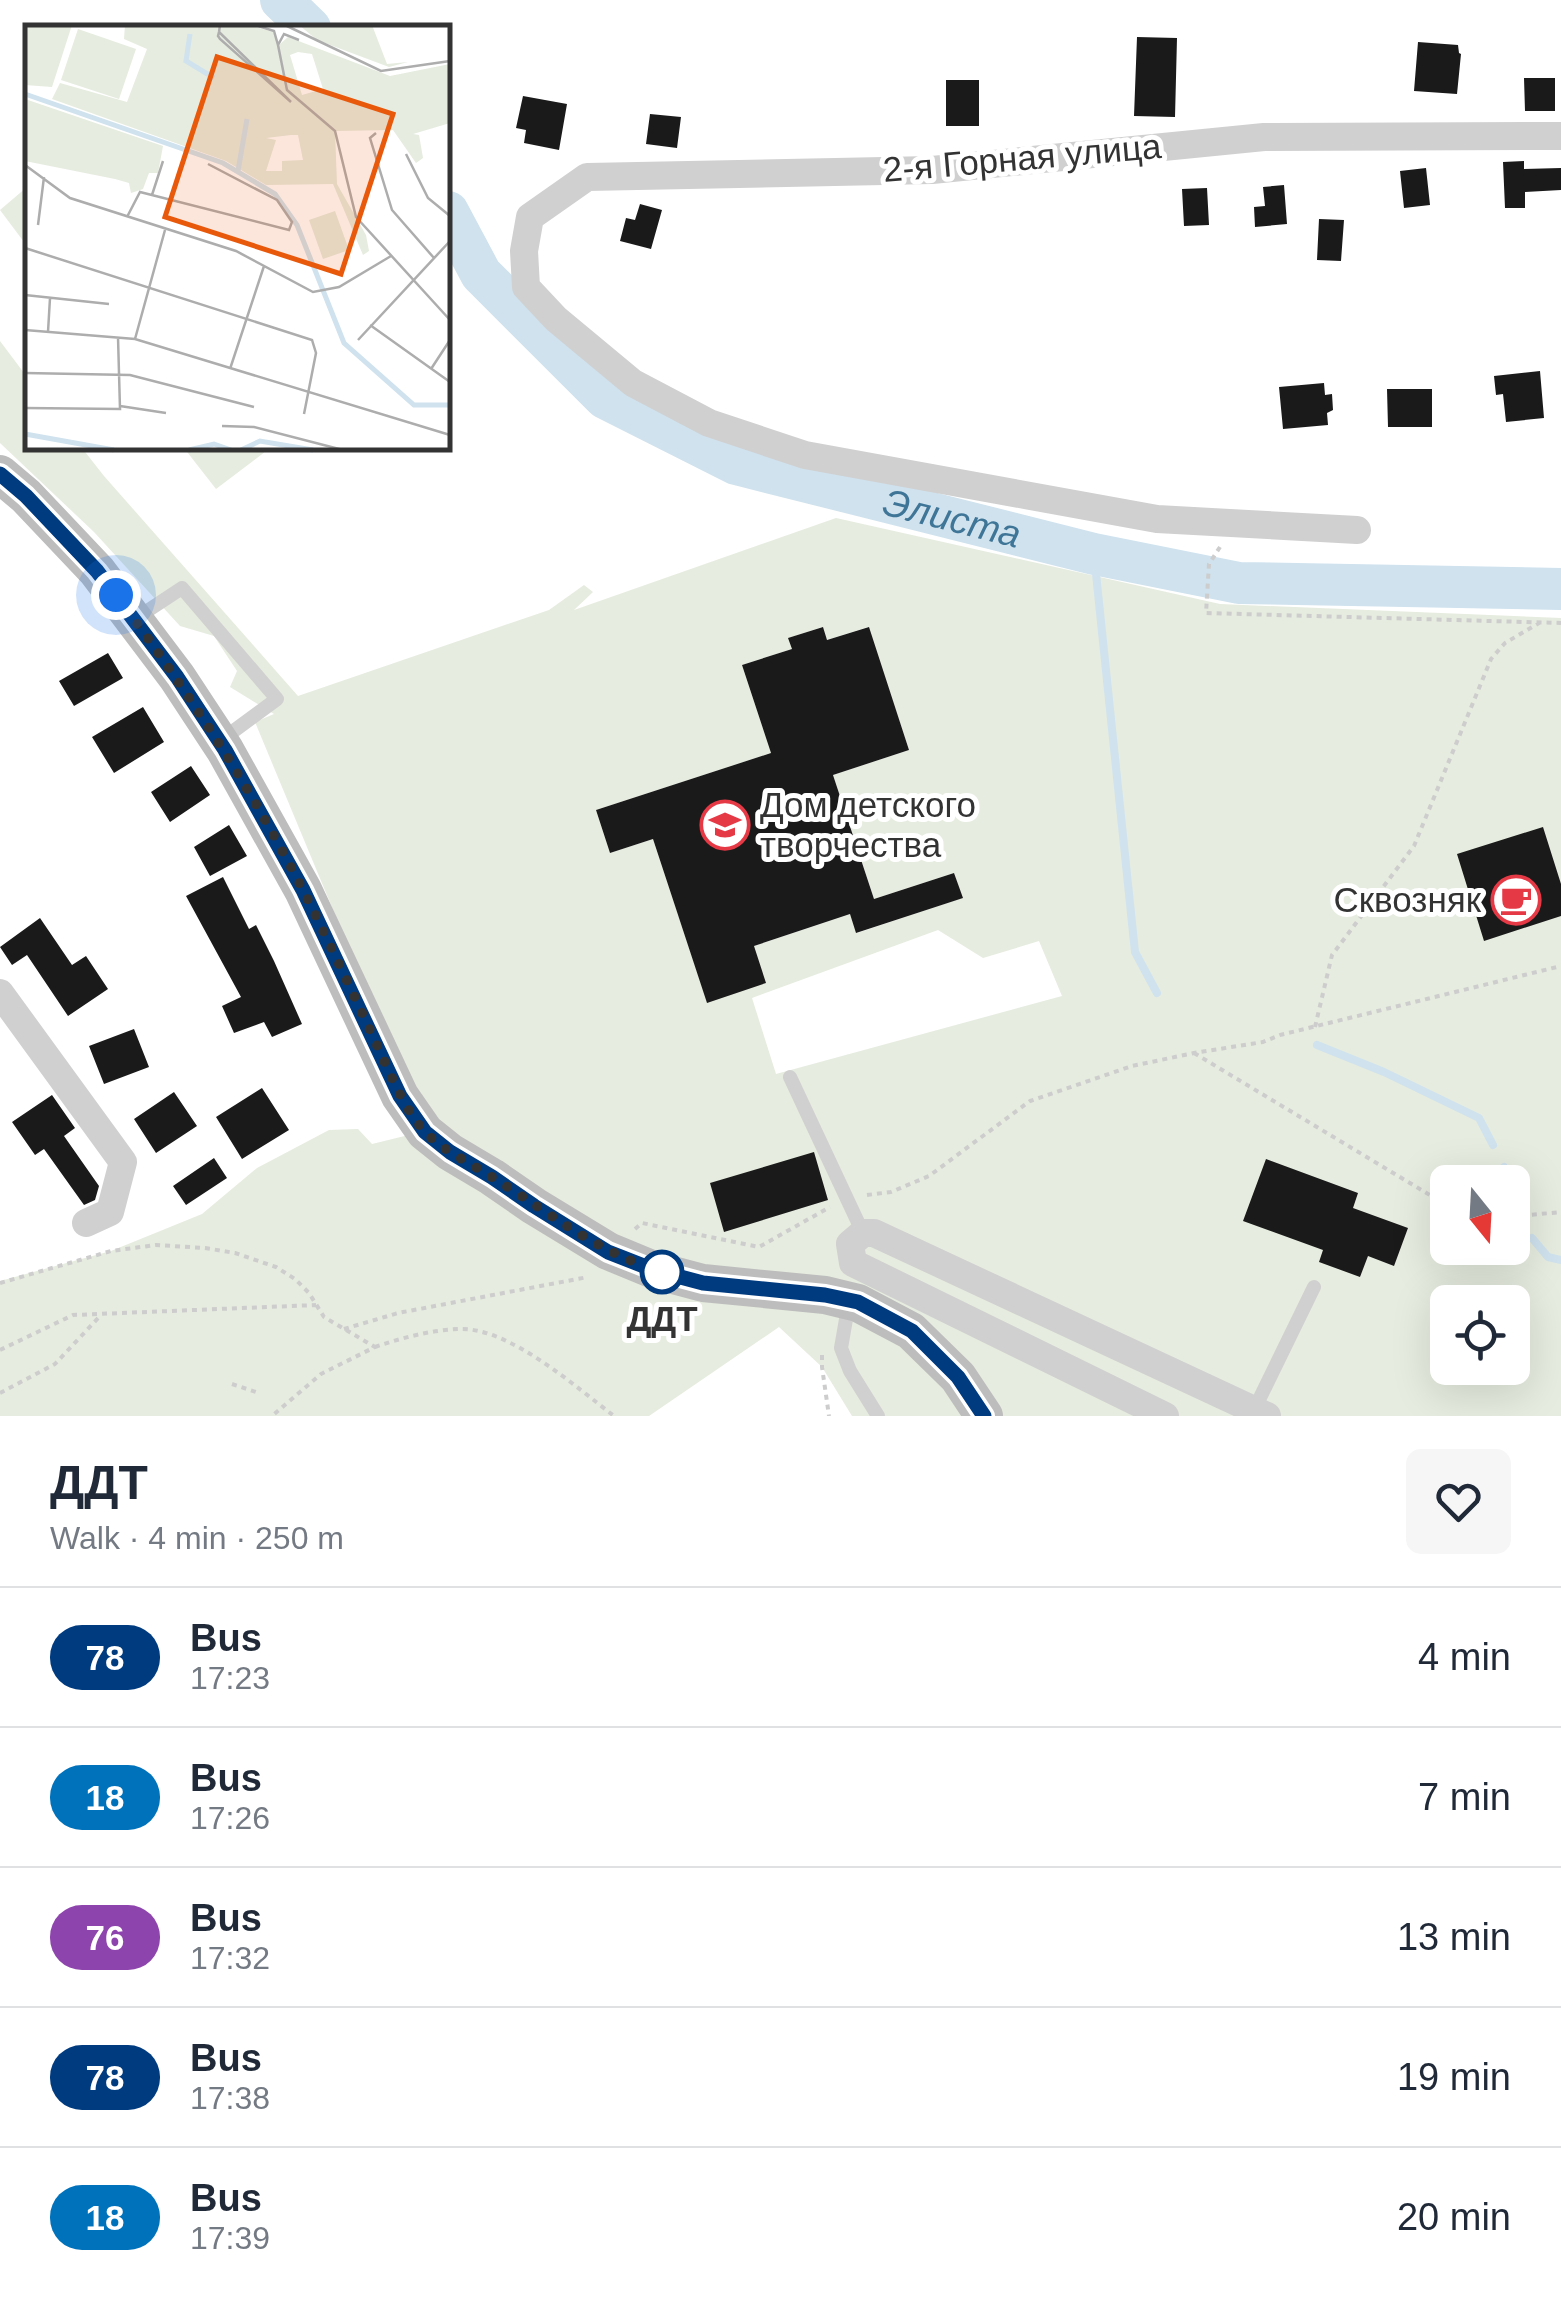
<!DOCTYPE html>
<meta charset="utf-8">
<style>
:root{--surface:#fff;--page:#f6f6f7;--text:#1f2937;--muted:#747a83;--line:#e0e1e3}
body{margin:0;font-family:Arial,sans-serif;background:var(--page);color:var(--text);height:100vh;display:flex;flex-direction:column;font-size:38px;white-space:nowrap}
*{box-sizing:border-box;margin:0}
p{font-size:32px;color:var(--muted)}
.icon{flex:none;width:55px;height:55px;fill:none;stroke:currentColor;stroke-width:2;stroke-linecap:round;stroke-linejoin:round}
.map{position:relative;height:1416px;overflow:hidden}
.details{display:flex;flex-direction:column;background:var(--surface);flex:1}
.details>*{flex:none}
.badge{padding:0 20px;border-radius:32px;font-size:35px;line-height:65px}
.needle{width:65px;rotate:162deg}
.controls{position:absolute;left:1430px;top:1165px;display:grid;gap:20px}
.controls a{display:grid;place-items:center;width:100px;height:100px;border-radius:15px;background:var(--surface);box-shadow:0 10px 40px #0002;font-size:50px}
.you{position:absolute;width:50px;height:50px;margin:-25px;border:8px solid #fff;border-radius:50%;background:#1a73e8;box-shadow:0 0 0 15px #1a73e833}
.map>.badge{position:absolute;translate:-50% -50%;box-shadow:0 0 0 5px #fff}
.round{display:grid;place-items:center;flex:none;width:105px;height:105px;border-radius:15px;background:var(--page)}
.summary{display:flex;align-items:center;justify-content:space-between;height:170px;padding:0 50px}
h1{font-size:48px;font-weight:700;line-height:75px}
ul{padding:0;list-style:none}
li{display:flex;align-items:center;gap:30px;height:140px;padding:0 50px;border-top:2px solid var(--line)}
li div{flex:1}
li b{display:block;font-size:38px}
li em{font-style:normal}
li .badge{min-width:110px;font-weight:700;text-align:center}
.map>svg:first-child{display:block}
</style>
<div class="map">
<svg width="1561" height="1416" viewBox="0 0 1561 1416">
<rect width="100%" height="100%" fill="#fff"/>
<path fill="#e6ecdf" fill-rule="evenodd" d="M 27,187 L 27,246 L 0,210 Z
M 0,341 L 27,377 L 28,448 L 82,448 L 104,476 L 298,696 L 549,610 L 584,585 L 593,592 L 574,610 L 836,518 L 1220,604 L 1561,618 L 1561,1416 L 852,1416 L 822,1367 L 779,1327 L 649,1416 L 0,1416 L 0,1281 L 111,1251 L 202,1214 L 257,1168 L 329,1130 L 358,1129 L 372,1144 L 425,1131 L 255,722 L 274,714 L 230,687 L 237,671 L 214,636 L 180,626 L 94,532 L 0,443 ZM 822,627 L 827,640 L 868,627 L 909,750 L 833,775 L 874,899 L 954,873 L 962,898 L 857,933 L 850,914 L 754,946 L 707,1002 L 653,839 L 610,853 L 596,810 L 771,753 L 742,665 L 792,649 L 789,638 ZM 938,930 L 983,958 L 1039,941 L 1062,996 L 776,1074 L 752,998 ZM 1448,1182 L 1512,1182 L 1512,1248 L 1448,1248 ZM 1448,1302 L 1512,1302 L 1512,1368 L 1448,1368 Z
M 184,448 L 270,448 L 216,489 Z"/>
<g fill="none" stroke-linecap="round" stroke-linejoin="round">
<path stroke="#cfe2ee" stroke-width="8" d="M 1094,554 L 1135,952 L 1157,993
M 1317,1045 L 1384,1072 L 1479,1118 L 1493,1145
M 1504,1167 L 1512,1182
M 1512,1184 L 1522,1202
M 1532,1238 L 1548,1257 L 1561,1260"/>
<g stroke="#cfe2ee" stroke-width="42">
<path d="M 281,0 L 310,28"/>
<path id="s1" d="M 448,212 L 481,274 L 605,398 L 736,464 L 1094,554 L 1239,583 L 1561,589"/>
</g>
</g>
<path fill="#1a1a1a" d="M 1137,37 L 1177,38 L 1175,117 L 1134,116 Z
M 1418,42 L 1458,45 L 1459,53 L 1461,54 L 1457,94 L 1414,91 Z
M 1524,78 L 1555,78 L 1555,111 L 1525,111 Z
M 946,80 L 979,80 L 979,126 L 946,126 Z
M 523,96 L 567,104 L 559,150 L 524,143 L 526,130 L 516,128 Z
M 650,114 L 681,117 L 677,148 L 646,144 Z
M 1524,161 L 1524,169 L 1561,168 L 1561,190 L 1525,192 L 1525,208 L 1505,208 L 1503,162 Z
M 1426,168 L 1430,205 L 1404,208 L 1400,171 Z
M 1284,185 L 1287,224 L 1255,227 L 1254,207 L 1265,206 L 1263,187 Z
M 1207,188 L 1209,225 L 1184,226 L 1182,189 Z
M 640,204 L 662,210 L 651,249 L 620,241 L 626,218 L 635,220 Z
M 1319,219 L 1344,220 L 1341,261 L 1317,260 Z
M 1540,371 L 1544,418 L 1506,422 L 1503,394 L 1496,395 L 1494,376 Z
M 1324,383 L 1325,395 L 1332,394 L 1333,410 L 1327,413 L 1328,425 L 1283,429 L 1279,387 Z
M 1387,389 L 1432,389 L 1432,427 L 1388,427 Z
M 823,627 L 827,640 L 869,627 L 909,750 L 833,775 L 874,899 L 954,873 L 963,898 L 856,933 L 850,914 L 754,946 L 766,983 L 707,1003 L 653,839 L 610,853 L 596,810 L 771,753 L 742,665 L 792,649 L 788,638 Z
M 108,653 L 123,678 L 74,706 L 59,681 Z
M 143,707 L 164,742 L 114,773 L 92,737 Z
M 191,766 L 210,795 L 170,822 L 151,792 Z
M 229,825 L 247,856 L 210,876 L 194,847 Z
M 1543,827 L 1561,884 L 1561,916 L 1484,941 L 1457,854 Z
M 223,877 L 249,929 L 256,925 L 274,961 L 302,1024 L 272,1037 L 264,1022 L 234,1033 L 222,1006 L 241,997 L 186,896 Z
M 40,918 L 72,965 L 86,956 L 108,989 L 68,1016 L 27,955 L 12,965 L 0,947 Z
M 134,1029 L 149,1067 L 104,1084 L 89,1046 Z
M 262,1088 L 289,1130 L 242,1159 L 216,1117 Z
M 174,1092 L 197,1126 L 156,1153 L 134,1119 Z
M 52,1095 L 75,1128 L 64,1136 L 99,1186 L 95,1200 L 84,1205 L 44,1149 L 35,1155 L 12,1122 Z
M 814,1152 L 828,1200 L 724,1232 L 710,1183 Z
M 214,1158 L 227,1178 L 186,1205 L 173,1186 Z
M 1266,1159 L 1358,1193 L 1353,1208 L 1408,1228 L 1394,1266 L 1368,1256 L 1360,1277 L 1319,1262 L 1323,1250 L 1243,1221 Z"/>
<g fill="none" stroke-linecap="round" stroke-linejoin="round">
<path stroke="#cdcdcd" stroke-width="4" stroke-dasharray="5 5" stroke-linecap="butt" d="M 1220,547 L 1209,564 L 1206,613 L 1561,623
M 1315,1027 L 1332,955 L 1414,846 L 1491,659 L 1505,643 L 1539,623
M 1194,1053 L 1448,1206
M 867,1195 L 891,1192 L 929,1176 L 1030,1101 L 1132,1066 L 1194,1053 L 1263,1042 L 1280,1035 L 1561,966
M 1512,1213 L 1530,1215 L 1561,1212
M 635,1229 L 642,1223 L 759,1247 L 830,1207
M 0,1283 L 111,1251 L 156,1245 L 205,1248 L 235,1253 L 276,1267 L 295,1279 L 309,1293 L 324,1317 L 375,1347 L 321,1374 L 272,1416
M 344,1329 L 398,1313 L 588,1277
M 375,1347 C 401,1338 431,1330 459,1329 C 509,1327 576,1387 614,1416
M 0,1350 L 73,1315 L 316,1305
M 822,1355 L 822,1367 L 829,1416
M 232,1384 L 256,1392
M 0,1393 L 55,1364 L 101,1315"/>
<path stroke="#d0d0d0" stroke-width="14" d="M 135,619 L 182,588 L 277,699 L 220,741
M 790,1077 L 863,1233
M 849,1302 L 841,1348 L 850,1371 L 878,1416
M 1254,1410 L 1314,1287"/>
<path stroke="#d0d0d0" stroke-width="28" d="M 1357,530 L 1157,519 L 805,455 L 709,423 L 633,383 L 556,319 L 526,287 L 524,251 L 530,217 L 587,177 L 932,170 L 1264,137 L 1561,136
M 0,993 L 123,1162 L 110,1212 L 86,1223
M 1165,1416 L 853,1263 L 850,1244 L 863,1233 L 874,1233 L 1267,1416"/>
<path stroke="#bdbdbd" stroke-width="38" d="M 0,474 L 26,496 L 97,571 L 177,677 L 225,750 L 303,890 L 400,1096 L 425,1132 L 450,1152 L 492,1177 L 534,1206 L 608,1251 L 654,1270 L 703,1283 L 825,1295 L 858,1303 L 911,1331 L 958,1377 L 984,1416"/>
</g>
<g fill="none" stroke-linecap="round" stroke-linejoin="round">
<g stroke="#fff" stroke-width="22">
<path id="line" d="M 0,474 L 26,496 L 97,571 L 177,677 L 225,750 L 303,890 L 400,1096 L 425,1132 L 450,1152 L 492,1177 L 534,1206 L 608,1252 L 654,1270 L 703,1283 L 825,1295 L 858,1302 L 912,1331 L 958,1377 L 984,1416"/>
</g>
<use href="#line" stroke="#003b80" stroke-width="15"/>
<path stroke="#333" stroke-width="10" stroke-dasharray="0 18" d="M 116,595 C 187,690 249,785 303,890 C 328,940 352,991 375,1041 C 390,1072 403,1109 427,1134 C 445,1152 469,1162 490,1176 C 549,1212 594,1251 662,1272"/>
</g>
<defs>
<g id="school-ring" transform="scale(2.5)"><circle r="9.5" fill="#fff" stroke="#e63946" stroke-width="1.5"/><path d="M0-5L7-2L0 1L-7-2ZM-4 1L0 2.5L4 1V4Q0 6-4 4Z" fill="#e63946"/></g>
<g id="cafe-ring" transform="scale(2.5)"><circle r="9.5" fill="#fff" stroke="#e63946" stroke-width="1.5"/><path d="M-5.5-4.5H6V0H3Q3 3.5 0 3.5H-2.5Q-5.5 3.5-5.5 0ZM3-3.2v2h1.7v-2ZM-6 4.5H4V6H-6Z" fill="#e63946"/></g>
</defs>
<g fill-rule="evenodd">
<use href="#school-ring" x="725" y="825"/>
<use href="#cafe-ring" x="1516" y="900"/>
</g>
<circle fill="#fff" stroke="#003b80" stroke-width="5" cx="662" cy="1272" r="20"/>
<g text-anchor="middle" stroke-width="10" stroke-linejoin="round" paint-order="stroke">
<g font-size="35" fill="#333" stroke="#fff">
<text transform="translate(1022 158) rotate(-5)" y="12">2-я Горная улица</text>
</g>
<g font-size="35" fill="#333" stroke="#fff" text-anchor="start">
<text x="760" y="817">Дом детского<tspan x="760" dy="40">творчества</tspan></text>
<text x="1481" y="912" text-anchor="end">Сквозняк</text>
</g>
<g font-size="35" font-weight="bold" fill="#333" stroke="#fff">
<text x="662" y="1331">ДДТ</text>
</g>
<g font-size="38" font-style="italic" fill="#3f7597" stroke="#fff">
<text dy="13" stroke="none"><textPath href="#s1" startOffset="615">Элиста</textPath></text>
</g>
</g>
<g transform="translate(25 25)">
<rect width="425" height="425" fill="#fff"/>
<path d="M 0,0 L 47,0 L 27,62 L 0,60 ZM 100,0 L 224,0 L 248,7 L 254,20 L 263,12 L 365,51 L 425,39 L 425,98 L 388,109 L 394,110 L 398,133 L 391,138 L 368,105 L 310,106 L 312,159 L 341,210 L 344,226 L 338,230 L 308,159 L 241,160 L 201,136 L 27,74 L 35,58 L 102,77 L 122,24 L 99,14 ZM 273,27 L 287,29 L 298,64 L 277,70 L 265,30 ZM 266,110 L 273,110 L 278,135 L 257,136 L 257,146 L 241,146 L 251,115 L 241,113 ZM 274,0 L 347,0 L 362,39 L 383,37 L 364,42 L 292,15 ZM 53,4 L 111,24 L 94,74 L 36,55 ZM 0,74 L 138,121 L 133,148 L 124,148 L 118,164 L 106,168 L 104,158 L 90,154 L 0,136 ZM 310,186 L 324,225 L 298,234 L 284,195 Z" fill="#e6ecdf" fill-rule="evenodd"/>
<path fill="none" stroke="#cfe2ee" stroke-width="5" d="M 165,9 L 161,36 L 189,53M 0,69 L 198,138 L 250,169 L 272,200 L 319,318 L 389,380 L 425,380M 213,146 L 222,94M 0,409 L 89,425M 164,425 L 189,419 L 206,425M 216,425 L 235,416 L 288,425"/>
<path fill="none" stroke="#adadad" stroke-width="2.5" d="M 230,0 L 249,6 L 253,20 L 259,9 L 274,15M 262,1 L 356,46 L 425,36M 194,7 L 266,77 L 195,14 L 193,11 L 194,7 L 195,0M 253,20 L 262,65 L 310,106 L 331,192 L 425,295M 351,108 L 345,113 L 367,185 L 409,233M 381,129 L 403,173 L 425,191M 0,140 L 45,173 L 211,226 L 288,267 L 314,262 L 366,231M 127,170 L 138,136M 102,192 L 115,167 L 264,205 L 267,197 L 252,175 L 183,139M 13,200 L 19,152M 0,223 L 287,315 L 291,328 L 279,389M 0,270 L 84,279M 345,300 L 425,357M 0,305 L 110,314 L 425,410M 23,307 L 25,273M 110,314 L 140,205M 333,315 L 425,216M 205,344 L 239,241M 406,344 L 425,315M 0,348 L 105,350 L 229,382M 95,381 L 141,388M 0,383 L 95,384 L 93,312M 197,401 L 229,402 L 318,425"/>
<path fill="#e8590c" fill-opacity="0.15" stroke="#e8590c" stroke-width="5" d="M 192,32 L 368,89 L 316,249 L 140,192 Z"/>
<rect width="425" height="425" fill="none" stroke="#333" stroke-width="5"/>
</g>
</svg>
<div class="controls">
<a><svg class="needle" viewBox="-14 -14 28 28"><path d="M0-13l5 13h-10z" fill="#e53935"/><path d="M0 13l5-13h-10z" fill="#747a83"/></svg></a>
<a><svg class="icon" aria-label="locate" viewBox="0 0 24 24"><circle cx="12" cy="12" r="6"/><path d="M12 2v4M12 18v4M2 12h4M18 12h4"/></svg></a>
</div>
<div class="you" style="left:116px;top:595px"></div>
</div>
<section class="details">
<div class="summary"><div><h1>ДДТ</h1><p>Walk · 4 min · 250 m</p></div><a class="round"><svg class="icon" aria-label="heart" viewBox="0 0 24 24"><path d="M12 20l-8-8c-3-5 5-10 8-4 3-6 11-1 8 4z"/></svg></a></div>
<ul>
<li><span class="badge" style="background:#003b80;color:#fff">78</span><div><b>Bus</b><p>17:23</p></div><em>4 min</em></li>
<li><span class="badge" style="background:#0072bc;color:#fff">18</span><div><b>Bus</b><p>17:26</p></div><em>7 min</em></li>
<li><span class="badge" style="background:#8e44ad;color:#fff">76</span><div><b>Bus</b><p>17:32</p></div><em>13 min</em></li>
<li><span class="badge" style="background:#003b80;color:#fff">78</span><div><b>Bus</b><p>17:38</p></div><em>19 min</em></li>
<li><span class="badge" style="background:#0072bc;color:#fff">18</span><div><b>Bus</b><p>17:39</p></div><em>20 min</em></li>
</ul>
</section>
